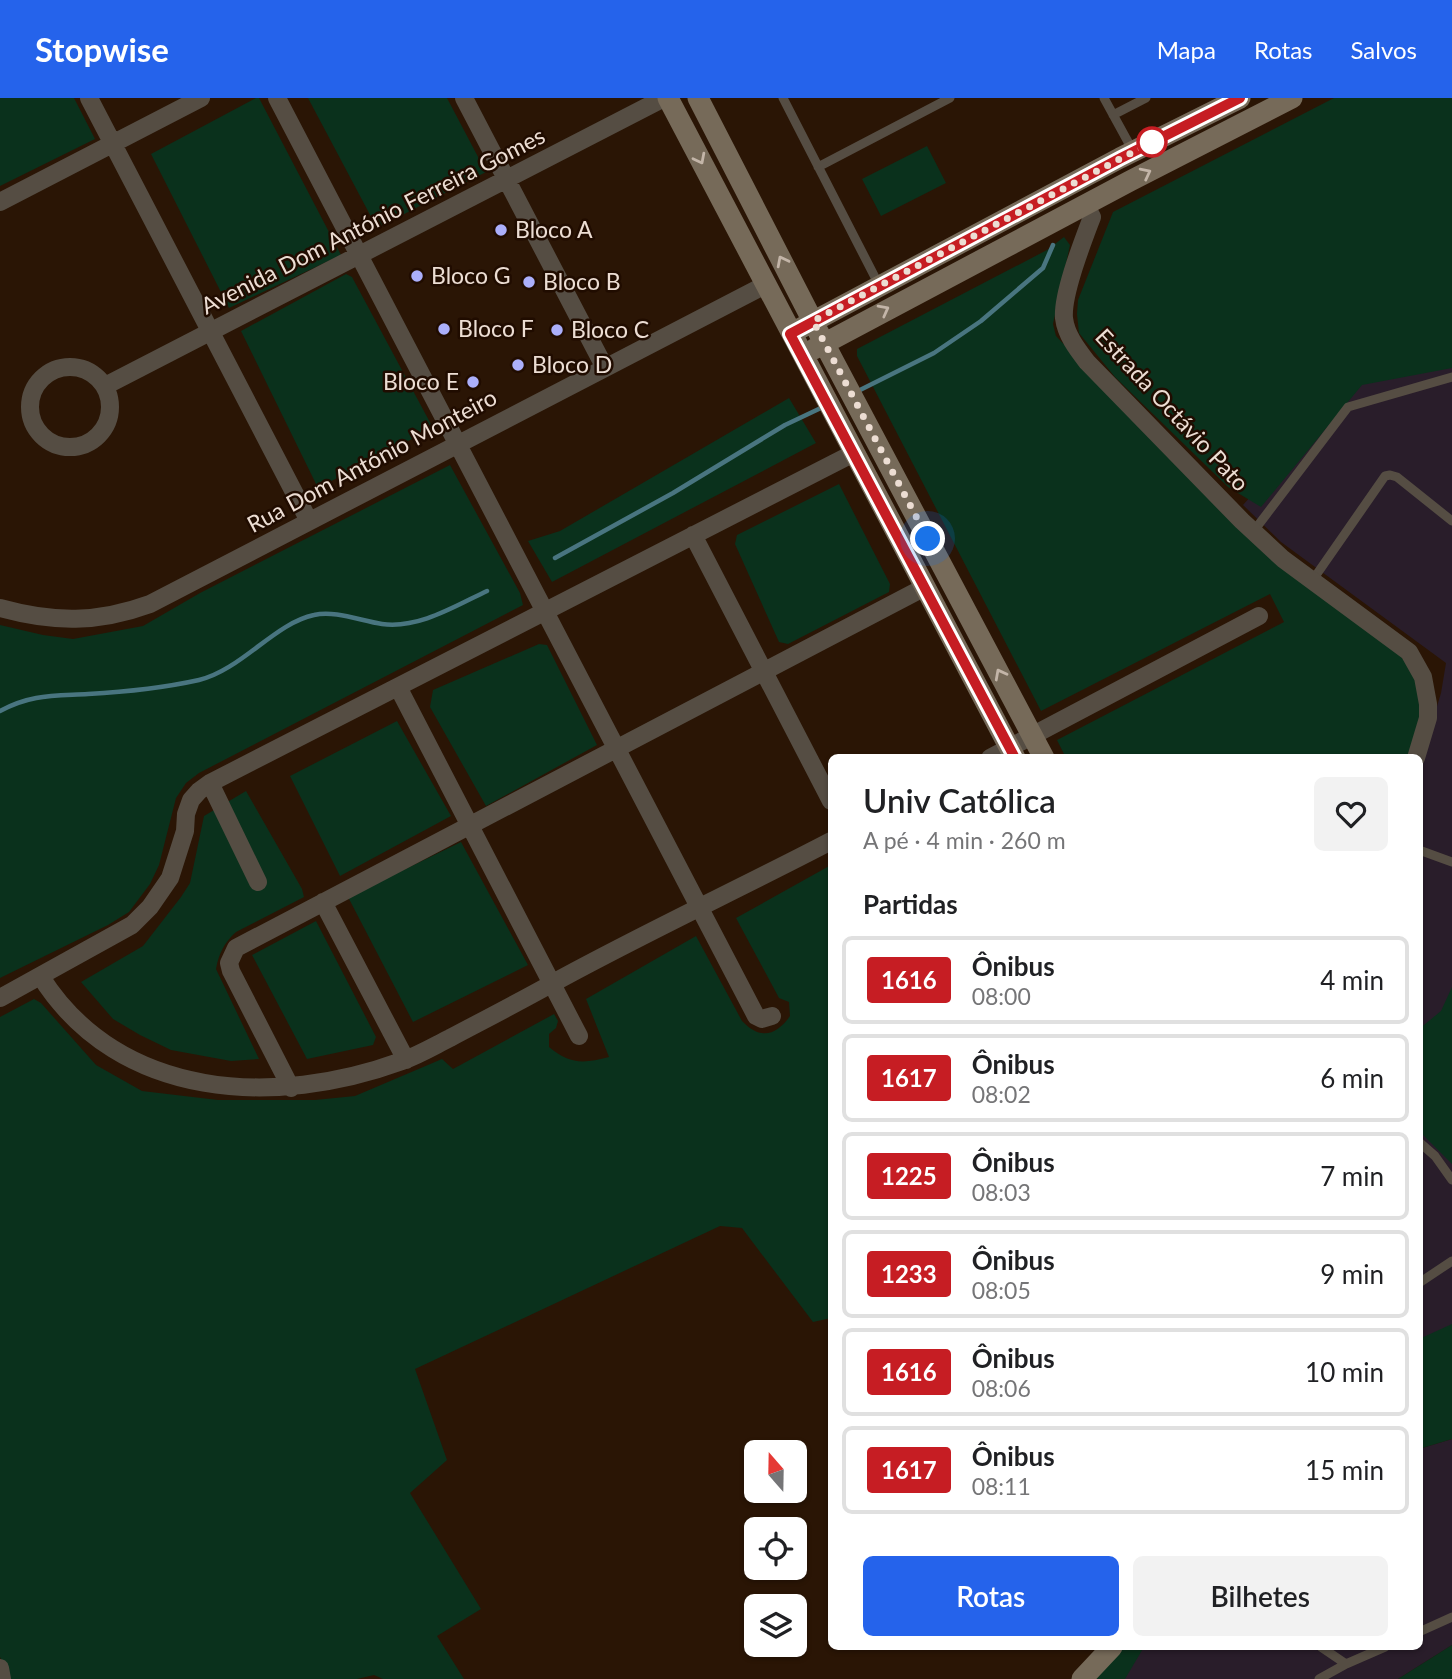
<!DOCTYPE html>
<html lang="pt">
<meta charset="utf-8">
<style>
:root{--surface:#fff;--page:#f2f2f2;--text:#202124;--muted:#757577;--line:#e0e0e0;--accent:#2563eb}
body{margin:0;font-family:Lato,sans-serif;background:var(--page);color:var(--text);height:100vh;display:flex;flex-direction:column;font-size:26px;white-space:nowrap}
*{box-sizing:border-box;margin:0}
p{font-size:23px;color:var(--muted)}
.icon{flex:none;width:38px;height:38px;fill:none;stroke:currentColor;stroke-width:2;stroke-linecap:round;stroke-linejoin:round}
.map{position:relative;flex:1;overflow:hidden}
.panel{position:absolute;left:828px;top:656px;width:595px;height:896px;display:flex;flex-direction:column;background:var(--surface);border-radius:10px;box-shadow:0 2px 5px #0004}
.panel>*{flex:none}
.badge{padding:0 14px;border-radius:5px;font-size:24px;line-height:46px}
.needle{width:46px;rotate:340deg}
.controls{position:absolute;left:744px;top:1342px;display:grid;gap:14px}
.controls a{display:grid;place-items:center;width:63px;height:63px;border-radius:10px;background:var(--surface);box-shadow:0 2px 5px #0004;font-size:35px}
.you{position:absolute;width:35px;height:35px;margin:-18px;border:5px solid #fff;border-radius:50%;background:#1a73e8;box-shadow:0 0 0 10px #1a73e833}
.map>.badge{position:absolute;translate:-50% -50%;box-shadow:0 0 0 4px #fff}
h2{padding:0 35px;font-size:26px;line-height:63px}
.round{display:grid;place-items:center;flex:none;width:74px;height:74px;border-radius:10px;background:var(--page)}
.headline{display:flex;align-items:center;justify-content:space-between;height:119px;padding:0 35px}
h1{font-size:33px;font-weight:600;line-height:52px}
.cta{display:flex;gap:14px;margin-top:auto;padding:14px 35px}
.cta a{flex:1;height:80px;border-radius:10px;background:var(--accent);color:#fff;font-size:28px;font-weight:600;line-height:80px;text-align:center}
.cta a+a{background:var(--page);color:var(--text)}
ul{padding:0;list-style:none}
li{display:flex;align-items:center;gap:21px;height:88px;margin:0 14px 10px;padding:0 21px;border:4px solid var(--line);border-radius:10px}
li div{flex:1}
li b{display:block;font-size:26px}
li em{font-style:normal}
li .badge{min-width:77px;font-weight:700;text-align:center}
header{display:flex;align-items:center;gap:42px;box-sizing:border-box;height:98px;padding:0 35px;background:var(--accent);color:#fff}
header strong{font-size:33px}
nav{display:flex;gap:38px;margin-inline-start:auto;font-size:24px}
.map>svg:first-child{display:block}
</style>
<header>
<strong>Stopwise</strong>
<nav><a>Mapa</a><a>Rotas</a><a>Salvos</a></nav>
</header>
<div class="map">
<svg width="1452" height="1581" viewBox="0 0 1452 1581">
<rect width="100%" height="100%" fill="#2a1505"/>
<path fill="#291d2a" d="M 1452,259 L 1452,931 L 1419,955 L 1419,668 L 1441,595 L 1446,565 L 1281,444 L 1243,407 L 1359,277 Z
M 1419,1013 L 1452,1029 L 1452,1233 L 1419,1248 Z
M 1452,1341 L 1452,1547 L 1398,1581 L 1123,1581 L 1140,1549 L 1419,1549 L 1419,1351 Z"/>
<path fill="#0a311c" d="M 0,0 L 74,0 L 95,41 L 0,88 Z
M 256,0 L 259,0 L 341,157 L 229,210 L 151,56 Z
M 308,0 L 447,0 L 486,74 L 377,130 Z
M 1334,0 L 1452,0 L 1452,270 L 1362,287 L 1261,409 L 1228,389 L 1115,279 L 1079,235 L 1077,216 L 1078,202 L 1113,114 Z
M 927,48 L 946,85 L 881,118 L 862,81 Z
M 1064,139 L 1070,147 L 1053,226 L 1056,238 L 1245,437 L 1397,553 C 1408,567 1426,593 1423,612 C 1420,628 1413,644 1409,660 L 1066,660 L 1057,642 L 1284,524 L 1270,496 L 1041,613 L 857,258 L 857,251 L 1047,152 Z
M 346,176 L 352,179 L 433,330 L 318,390 L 241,233 Z
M 789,300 L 816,345 L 552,484 L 528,443 L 560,433 Z
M 450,367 L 520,495 L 523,507 L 199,675 L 186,685 L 176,700 L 159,767 L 150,786 L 129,814 L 108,827 L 0,880 L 0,527 L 43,537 L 73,541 L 143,528 L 200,495 Z
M 839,386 L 890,486 L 889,494 L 788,546 L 779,544 L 735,446 L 737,437 Z
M 539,546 L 547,547 L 597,647 L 486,708 L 430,609 L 433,592 Z
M 397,623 L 451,718 L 340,778 L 290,678 Z
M 246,693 L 302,791 L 304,799 L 236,834 C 224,845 219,855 216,871 L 259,961 L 231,963 L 171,952 L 140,937 L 113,921 L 81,884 L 143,848 L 181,799 L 190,785 L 204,718 Z
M 461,744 L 528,867 L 413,924 L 348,799 Z
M 831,767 L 831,1220 L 813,1224 L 742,1130 L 720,1128 L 415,1271 L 447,1362 L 410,1395 L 481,1511 L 437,1538 L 464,1581 L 383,1581 L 374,1577 L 357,1581 L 10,1581 L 0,1559 L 0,919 L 34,901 L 41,905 L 96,967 L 142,993 L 218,1002 L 315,1002 L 355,998 L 442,961 L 453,971 L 554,916 L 558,923 L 556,930 L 549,936 L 549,949 C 569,966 583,966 609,959 L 586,901 L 696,838 L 742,923 C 760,942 776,938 790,918 L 789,904 L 779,900 L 736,820 Z
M 316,823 L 376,939 L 373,947 L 307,961 L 252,857 Z
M 1452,889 L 1452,1066 L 1419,1033 L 1419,931 L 1441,913 Z
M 1452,1226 L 1452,1341 L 1419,1351 L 1419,1241 Z
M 1452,1547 L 1452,1581 L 1398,1581 Z
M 1124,1549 L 1144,1549 L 1125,1581 L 1096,1581 Z"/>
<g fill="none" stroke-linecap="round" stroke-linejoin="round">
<path stroke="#497580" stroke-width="4.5" d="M 856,294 L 934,255 L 981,223 L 1043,170 L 1053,147
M 555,460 L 673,395 L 785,327 L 823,309
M 0,613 C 31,596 54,598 88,596 C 124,594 163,590 199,582 C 241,572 275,525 314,517 C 335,512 361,523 382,526 C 419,531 455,508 487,493"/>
<path stroke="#554d43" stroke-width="9" d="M 783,0 L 879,187
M 1104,0 L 1133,53
M 1113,17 L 1146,0
M 818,69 L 950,0
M 1253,434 L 1348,309 L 1452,279
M 1312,483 L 1385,378 L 1390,377 L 1397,379 L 1452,423
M 1419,752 L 1452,764
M 1419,1044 L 1435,1058 L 1452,1082
M 1419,1185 L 1452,1163
M 1419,1534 L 1452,1519
M 1321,1549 L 1346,1566 L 1385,1549
M 1319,1581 L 1346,1566"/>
<path stroke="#554d43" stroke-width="18" d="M 89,0 L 309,423
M 277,0 L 756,918 L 762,921 L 772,918
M 464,0 L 605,270
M 0,104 L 201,0
M 1085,106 L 1092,119 C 1083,143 1062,196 1064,220 C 1066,237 1077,251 1087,264 L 1242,423 L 1283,461 L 1409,554 L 1423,579 L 1428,606 L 1428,620 L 1416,660
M30 309a40 40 0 1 1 80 0a40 40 0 1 1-80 0Z
M 105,288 L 664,0
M 693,437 L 831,703
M 0,510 C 54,525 98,525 150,506 L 765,187
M 398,589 L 579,938
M 990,660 L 1259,518
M 210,685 L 258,784
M 323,804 L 406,962
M 41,879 C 120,1003 276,1009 402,963 C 419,957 434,948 450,940 C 484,922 519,904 553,885 C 644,835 739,791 831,743
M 0,900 L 132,827 L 150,809 L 170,780 L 185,733 L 186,716 L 191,702 L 199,693 L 210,685 L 854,355
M 291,990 L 231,873 L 229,865 L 236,850 L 925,489
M 0,1570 L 2,1581"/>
<path stroke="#766a59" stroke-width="21" d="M 668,0 L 1015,660
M 698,0 L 824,245 L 1044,660
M 801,230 L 1120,60 L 1240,0
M 814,251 L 1130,83 L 1292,0
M 1082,1581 L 1112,1549"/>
</g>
<defs><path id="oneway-chevron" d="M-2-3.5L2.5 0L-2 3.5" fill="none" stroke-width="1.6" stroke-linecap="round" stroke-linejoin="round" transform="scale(1.75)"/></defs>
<g stroke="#c3b5a8">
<use href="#oneway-chevron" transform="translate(700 61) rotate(63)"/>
<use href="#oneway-chevron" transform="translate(1146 75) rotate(-27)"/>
<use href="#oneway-chevron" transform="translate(782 163) rotate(-117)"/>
<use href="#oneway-chevron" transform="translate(884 212) rotate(-28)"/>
<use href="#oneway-chevron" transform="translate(1000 576) rotate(-118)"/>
</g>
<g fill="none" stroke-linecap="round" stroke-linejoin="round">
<g stroke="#fff" stroke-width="16">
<path id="line" d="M 1015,660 L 790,236 L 1121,60 L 1240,0"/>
</g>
<use href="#line" stroke="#c61d23" stroke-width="10"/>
<path stroke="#ecddd3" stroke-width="7" stroke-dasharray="0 12.6" d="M 928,441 L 813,223 L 1152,44"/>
</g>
<circle fill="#fff" stroke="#c61d23" stroke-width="3.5" cx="1152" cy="44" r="14"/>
<g fill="#abaffb" stroke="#200c00" stroke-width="2.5">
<circle cx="501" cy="132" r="7"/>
<circle cx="417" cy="178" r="7"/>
<circle cx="529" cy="184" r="7"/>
<circle cx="444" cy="231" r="7"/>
<circle cx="557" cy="232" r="7"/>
<circle cx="518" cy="267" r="7"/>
<circle cx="473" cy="284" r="7"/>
</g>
<g text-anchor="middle" stroke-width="5" stroke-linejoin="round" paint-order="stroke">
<g font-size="23" fill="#ecddd3" stroke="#200c00">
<text transform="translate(373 123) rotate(-27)" y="8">Avenida Dom António Ferreira Gomes</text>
<text transform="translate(1172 312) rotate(47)" y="8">Estrada Octávio Pato</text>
<text transform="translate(372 363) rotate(-28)" y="8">Rua Dom António Monteiro</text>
</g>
<g font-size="23" fill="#ecddd3" stroke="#200c00" text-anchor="start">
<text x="515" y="140">Bloco A</text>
<text x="431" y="186">Bloco G</text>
<text x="543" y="192">Bloco B</text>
<text x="458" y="239">Bloco F</text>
<text x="571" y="240">Bloco C</text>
<text x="532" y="275">Bloco D</text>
<text x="459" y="292" text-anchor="end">Bloco E</text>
</g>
</g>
</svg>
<div class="controls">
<a><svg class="needle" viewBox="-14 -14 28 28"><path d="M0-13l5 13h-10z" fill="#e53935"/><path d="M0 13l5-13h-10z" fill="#757577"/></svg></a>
<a><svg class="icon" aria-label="locate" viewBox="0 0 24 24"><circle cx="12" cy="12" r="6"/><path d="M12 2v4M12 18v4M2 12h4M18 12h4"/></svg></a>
<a><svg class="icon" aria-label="layers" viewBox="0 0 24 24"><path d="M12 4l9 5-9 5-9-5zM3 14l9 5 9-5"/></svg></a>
</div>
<div class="you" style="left:928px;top:441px"></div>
<section class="panel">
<div class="headline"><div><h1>Univ Católica</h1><p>A pé · 4 min · 260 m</p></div><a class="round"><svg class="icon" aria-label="heart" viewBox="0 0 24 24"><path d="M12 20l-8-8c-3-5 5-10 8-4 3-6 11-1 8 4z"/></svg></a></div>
<h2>Partidas</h2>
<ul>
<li><span class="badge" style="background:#c61d23;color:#fff">1616</span><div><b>Ônibus</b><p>08:00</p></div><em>4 min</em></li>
<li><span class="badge" style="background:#c61d23;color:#fff">1617</span><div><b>Ônibus</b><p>08:02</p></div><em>6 min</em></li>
<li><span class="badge" style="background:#c61d23;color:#fff">1225</span><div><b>Ônibus</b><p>08:03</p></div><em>7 min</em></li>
<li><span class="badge" style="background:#c61d23;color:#fff">1233</span><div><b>Ônibus</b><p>08:05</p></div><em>9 min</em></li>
<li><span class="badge" style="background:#c61d23;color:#fff">1616</span><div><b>Ônibus</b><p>08:06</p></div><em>10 min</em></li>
<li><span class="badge" style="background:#c61d23;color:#fff">1617</span><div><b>Ônibus</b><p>08:11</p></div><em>15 min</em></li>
</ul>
<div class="cta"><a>Rotas</a><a>Bilhetes</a></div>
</section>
</div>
